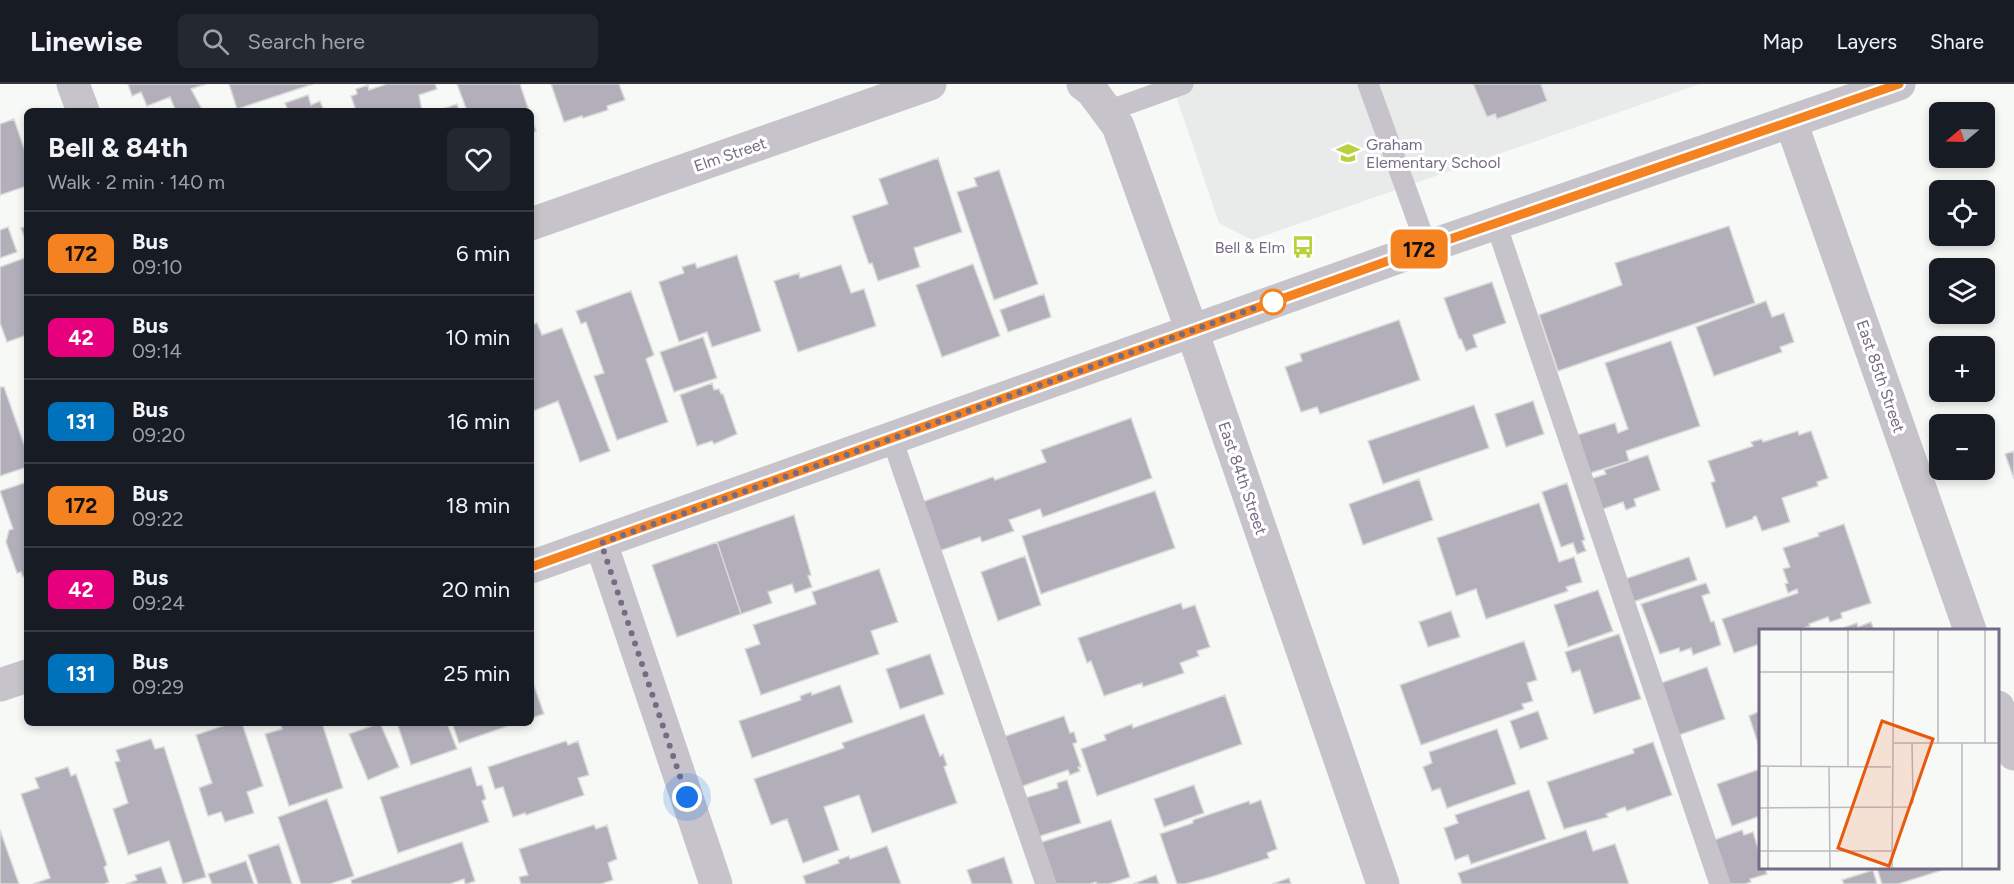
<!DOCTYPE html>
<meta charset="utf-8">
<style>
:root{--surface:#171b24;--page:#242831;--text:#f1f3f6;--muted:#9ea1a6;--line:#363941}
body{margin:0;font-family:Figtree,sans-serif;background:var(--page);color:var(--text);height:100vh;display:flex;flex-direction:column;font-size:22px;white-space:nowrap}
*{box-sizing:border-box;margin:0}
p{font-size:20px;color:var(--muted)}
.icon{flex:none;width:33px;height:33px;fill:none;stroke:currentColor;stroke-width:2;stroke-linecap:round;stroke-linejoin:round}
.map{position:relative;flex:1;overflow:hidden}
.panel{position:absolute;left:24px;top:24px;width:510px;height:618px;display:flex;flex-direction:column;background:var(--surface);border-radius:9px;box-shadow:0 3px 9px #0003}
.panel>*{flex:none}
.badge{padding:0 12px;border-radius:9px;font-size:21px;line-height:39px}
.needle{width:39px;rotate:251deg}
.controls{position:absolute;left:1929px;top:18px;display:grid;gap:12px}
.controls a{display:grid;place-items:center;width:66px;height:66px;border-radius:9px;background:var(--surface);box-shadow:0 3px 9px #0003;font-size:30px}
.you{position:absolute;width:30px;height:30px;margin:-15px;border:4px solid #fff;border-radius:50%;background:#1a73e8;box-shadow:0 0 0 9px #1a73e833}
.map>.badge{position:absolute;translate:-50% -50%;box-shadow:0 0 0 3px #fff}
.round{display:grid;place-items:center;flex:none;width:63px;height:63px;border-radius:9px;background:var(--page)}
.headline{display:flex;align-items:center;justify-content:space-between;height:102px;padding:0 24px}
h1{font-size:28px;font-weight:700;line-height:45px}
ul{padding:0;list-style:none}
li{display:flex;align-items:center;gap:18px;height:84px;padding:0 24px;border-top:2px solid var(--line)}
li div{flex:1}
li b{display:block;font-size:22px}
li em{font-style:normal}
li .badge{min-width:66px;font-weight:700;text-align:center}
header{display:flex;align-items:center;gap:36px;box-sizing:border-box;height:84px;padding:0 30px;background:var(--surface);border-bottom:2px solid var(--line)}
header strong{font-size:28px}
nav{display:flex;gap:33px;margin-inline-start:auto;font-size:21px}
.search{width:420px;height:54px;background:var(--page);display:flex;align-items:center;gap:15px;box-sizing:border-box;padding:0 21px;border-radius:9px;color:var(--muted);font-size:22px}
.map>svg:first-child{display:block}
</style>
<header>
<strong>Linewise</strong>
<div class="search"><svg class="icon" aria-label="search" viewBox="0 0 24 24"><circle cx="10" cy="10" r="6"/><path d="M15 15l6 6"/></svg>Search here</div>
<nav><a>Map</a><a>Layers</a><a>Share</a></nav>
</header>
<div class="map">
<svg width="2014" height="800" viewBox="0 0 2014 800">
<rect width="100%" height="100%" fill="#f7f9f7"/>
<path fill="#e9eaea" d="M 1172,0 L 1700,0 L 1252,156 L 1219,139 Z"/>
<path fill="#b2aeba" stroke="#d9dbd9" stroke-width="1.5" d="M 128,0 L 206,0 L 191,5 L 203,27 L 170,27 L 175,25 L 170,13 L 147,22 L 141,8 L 132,12 Z
M 229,0 L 313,0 L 237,25 Z
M 387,0 L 435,0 L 437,5 L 419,11 L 422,27 L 356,27 L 351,12 L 357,10 L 356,5 L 368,1 L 369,6 Z
M 457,0 L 520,0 L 529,27 L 467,27 Z
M 551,0 L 619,0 L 625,16 L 607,22 L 608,26 L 583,34 L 582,32 L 564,38 Z
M 1473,0 L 1541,0 L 1547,17 L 1497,35 L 1495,30 L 1487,33 Z
M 308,11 L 311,21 L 320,17 L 324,27 L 288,27 L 285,19 Z
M 457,20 L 459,27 L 437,27 Z
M 531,33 L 536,47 L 531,49 Z
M 14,35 L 27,73 L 27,102 L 0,111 L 0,40 Z
M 938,74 L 962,148 L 914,164 L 920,183 L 878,197 L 872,179 L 869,180 L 852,132 L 888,120 L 879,95 Z
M 999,86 L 1038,200 L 994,216 L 957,108 L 977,102 L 974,94 Z
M 27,142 L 27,161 L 21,144 Z
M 1729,142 L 1755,219 L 1558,287 L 1539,231 L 1622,201 L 1615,179 Z
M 8,143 L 17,168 L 0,174 L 0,146 Z
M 737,171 L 761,247 L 712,263 L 707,248 L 679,258 L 659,198 L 684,189 L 682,183 L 695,179 L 697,184 Z
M 27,173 L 27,251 L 7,258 L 0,239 L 0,183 Z
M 973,180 L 1000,252 L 942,273 L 916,201 Z
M 841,181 L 851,209 L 864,205 L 876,242 L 798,268 L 774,197 L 799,189 L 800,194 Z
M 1492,198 L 1506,239 L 1473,251 L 1477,263 L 1466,267 L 1461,255 L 1459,255 L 1444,214 Z
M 631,207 L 654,271 L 646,275 L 668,338 L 617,356 L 594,292 L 604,289 L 586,238 L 581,240 L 576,227 Z
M 1044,210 L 1051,233 L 1008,248 L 1000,226 Z
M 1766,217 L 1772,233 L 1784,229 L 1794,258 L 1780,263 L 1782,268 L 1714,292 L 1696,243 Z
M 1399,236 L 1420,296 L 1320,330 L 1317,323 L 1301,328 L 1285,283 L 1302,277 L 1300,270 Z
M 537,239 L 542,251 L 562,244 L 610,367 L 580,378 L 558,317 L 531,328 L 531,241 Z
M 703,253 L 717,294 L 674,308 L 660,268 Z
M 1671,257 L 1700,342 L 1626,367 L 1629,377 L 1590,389 L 1577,351 L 1615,339 L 1618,349 L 1628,345 L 1605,279 Z
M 712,299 L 714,306 L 719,305 L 721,310 L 723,310 L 737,350 L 714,360 L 712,357 L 697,362 L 680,311 Z
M 0,303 L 4,303 L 27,369 L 27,383 L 0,392 Z
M 1533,317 L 1544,350 L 1506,363 L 1495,330 Z
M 1474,321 L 1489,364 L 1383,400 L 1368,357 Z
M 1131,334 L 1152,394 L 1043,433 L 1040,425 L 1009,436 L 1014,447 L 982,458 L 980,453 L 939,467 L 922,418 L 993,393 L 995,396 L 1046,378 L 1041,366 Z
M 1798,347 L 1799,351 L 1811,347 L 1828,394 L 1817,398 L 1818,402 L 1782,414 L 1790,438 L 1762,447 L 1756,432 L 1753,433 L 1753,435 L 1726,444 L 1711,399 L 1715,397 L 1708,377 L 1753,362 L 1751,358 L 1762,355 L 1763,358 Z
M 2014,367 L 2014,395 L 2005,370 Z
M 1648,371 L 1660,406 L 1634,415 L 1636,422 L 1626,426 L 1623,418 L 1600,426 L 1590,395 L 1606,390 L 1604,386 Z
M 1419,395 L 1433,436 L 1363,461 L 1349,420 Z
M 27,398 L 27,492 L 23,493 L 21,488 L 17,489 L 6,458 L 9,446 L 13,445 L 0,407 Z
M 1567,399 L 1585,456 L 1582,457 L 1586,467 L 1577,470 L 1573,459 L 1561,463 L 1542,408 Z
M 1155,407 L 1175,464 L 1041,510 L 1022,452 Z
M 1539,419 L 1559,478 L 1574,473 L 1582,498 L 1566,503 L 1568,507 L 1486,535 L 1476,505 L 1456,512 L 1437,454 Z
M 794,431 L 811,491 L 808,492 L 812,503 L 795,509 L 792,500 L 768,508 L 772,519 L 741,530 L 717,458 Z
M 1844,440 L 1871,519 L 1841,529 L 1842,534 L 1830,538 L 1828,533 L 1809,540 L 1810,542 L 1798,546 L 1760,546 L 1760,560 L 1734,569 L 1722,535 L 1798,509 L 1797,505 L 1788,509 L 1785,500 L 1788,499 L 1783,485 L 1790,483 L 1783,464 L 1819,452 L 1818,449 Z
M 717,458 L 741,530 L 677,553 L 652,481 Z
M 1025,472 L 1041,521 L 998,537 L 981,488 Z
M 1689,473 L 1697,496 L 1633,518 L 1625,495 Z
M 879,485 L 898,538 L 871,547 L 879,570 L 761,611 L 745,565 L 760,560 L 753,541 L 816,520 L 812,508 Z
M 1706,499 L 1710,509 L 1702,512 L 1711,538 L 1714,537 L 1721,561 L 1693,571 L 1691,564 L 1680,568 L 1679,564 L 1660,570 L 1641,520 Z
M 1598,506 L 1613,547 L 1568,563 L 1554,521 Z
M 1181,519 L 1183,525 L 1195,521 L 1210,563 L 1197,567 L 1199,572 L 1180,579 L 1184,589 L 1143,603 L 1142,599 L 1104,612 L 1091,577 L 1087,579 L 1078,554 Z
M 1451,527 L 1460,553 L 1428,563 L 1419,538 Z
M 1871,538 L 1874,546 L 1837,546 L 1857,539 L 1858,543 Z
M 1619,550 L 1641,615 L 1594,630 L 1580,586 L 1572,589 L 1565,568 Z
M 1524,557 L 1537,596 L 1527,599 L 1533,617 L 1522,620 L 1524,625 L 1421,661 L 1400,601 Z
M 930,570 L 944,610 L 900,625 L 886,585 Z
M 1707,583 L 1725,635 L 1679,651 L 1661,599 Z
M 531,593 L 544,630 L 531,634 Z
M 840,601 L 853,638 L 752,674 L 739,637 L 801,616 L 800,612 L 811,608 L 812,611 Z
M 1225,611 L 1242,660 L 1097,712 L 1081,665 L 1106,656 L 1104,651 L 1132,640 L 1133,644 Z
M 1538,627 L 1548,655 L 1520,665 L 1510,637 Z
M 1760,627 L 1760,666 L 1749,632 Z
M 924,630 L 940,672 L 943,670 L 947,681 L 944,683 L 957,719 L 872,749 L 859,711 L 824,723 L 839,766 L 803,779 L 787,735 L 771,741 L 754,695 L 844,664 L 842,659 Z
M 1064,632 L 1070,649 L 1074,648 L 1077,658 L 1073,660 L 1081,683 L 1078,683 L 1080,687 L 1070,691 L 1068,686 L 1020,703 L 1003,653 Z
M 231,639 L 242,639 L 263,702 L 247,708 L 254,729 L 225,738 L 221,728 L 208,732 L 199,704 L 212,699 L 196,651 Z
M 280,639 L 322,639 L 343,704 L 289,722 L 265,650 L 282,645 Z
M 380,639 L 399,683 L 368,696 L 349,650 Z
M 397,639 L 447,639 L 457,665 L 411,681 Z
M 452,639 L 516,639 L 459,659 Z
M 1497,645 L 1516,700 L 1447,724 L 1440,704 L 1432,707 L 1423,683 L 1432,679 L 1429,668 Z
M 151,655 L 155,665 L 164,663 L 206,793 L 183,800 L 169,757 L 128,771 L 113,725 L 128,719 L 115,678 L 120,677 L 116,666 Z
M 566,657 L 568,661 L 578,657 L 589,691 L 578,694 L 584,711 L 526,731 L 525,729 L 513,733 L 503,703 L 495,705 L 488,683 Z
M 1653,658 L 1672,711 L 1627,727 L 1625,723 L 1606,730 L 1608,733 L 1564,745 L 1547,698 L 1634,669 L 1633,665 Z
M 68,683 L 71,692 L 76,690 L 107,781 L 104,783 L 109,798 L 104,800 L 33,800 L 50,794 L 21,710 L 39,704 L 35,694 Z
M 471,683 L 477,702 L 482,701 L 486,715 L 482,717 L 489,738 L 398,769 L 380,713 Z
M 1760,685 L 1760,732 L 1732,742 L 1717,700 Z
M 1067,696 L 1081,739 L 1037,753 L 1025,714 L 1058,704 L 1057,699 Z
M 1194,701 L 1204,729 L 1164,743 L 1154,715 Z
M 1529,706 L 1546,755 L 1471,780 L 1468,771 L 1455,776 L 1444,744 L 1458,739 L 1455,731 Z
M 327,715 L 354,792 L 330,800 L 301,800 L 278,733 Z
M 1261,716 L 1277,765 L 1267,769 L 1269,774 L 1211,793 L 1185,800 L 1177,800 L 1160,750 L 1193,739 L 1193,736 L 1249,717 L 1250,720 Z
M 1111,736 L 1130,793 L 1109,800 L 1096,800 L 1096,798 L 1090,800 L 1052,800 L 1039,759 Z
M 594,741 L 596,745 L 607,741 L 617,775 L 608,779 L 613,796 L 601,800 L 521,800 L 519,793 L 528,791 L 519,765 Z
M 0,746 L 19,800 L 0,800 Z
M 1586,746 L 1593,767 L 1615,760 L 1629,800 L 1462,800 L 1458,789 Z
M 1742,746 L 1744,751 L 1753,748 L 1760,771 L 1760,784 L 1765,784 L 1767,790 L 1750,795 L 1751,798 L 1745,800 L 1729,800 L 1714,756 Z
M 462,758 L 475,797 L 467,800 L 465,800 L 464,795 L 450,800 L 352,800 L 351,796 Z
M 279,760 L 292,800 L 258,800 L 248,771 Z
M 887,762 L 901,800 L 806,800 L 803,792 L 839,779 L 838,776 L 849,772 L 850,775 Z
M 1004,773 L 1013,800 L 972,800 L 967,786 Z
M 246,777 L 254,800 L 212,800 L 208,790 Z
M 161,783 L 167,800 L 126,800 L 137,796 L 135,791 Z
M 1877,784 L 1949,784 L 1898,800 L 1882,800 Z
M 1873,786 L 1877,800 L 1844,800 L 1842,796 Z
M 1156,791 L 1159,800 L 1133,800 Z
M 1289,794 L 1291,800 L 1272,800 Z"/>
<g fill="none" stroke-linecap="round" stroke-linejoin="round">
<path stroke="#c6c3ca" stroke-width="21" d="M 1368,0 L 1427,163
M 1108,27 L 1183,0
M 1496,140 L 1720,800
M 892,355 L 1046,800"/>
<path stroke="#c6c3ca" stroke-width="33" d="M 1083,0 L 1092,7 L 1118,42 L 1192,247 L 1383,800
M 1791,38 L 1970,546
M 531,140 L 930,0
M 1998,623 L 2014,670"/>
<path stroke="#c6c3ca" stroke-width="33" d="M 73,0 L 83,27
M 601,459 L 716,800
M 531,483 L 1427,163 L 1899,0
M 0,601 L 27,592"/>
</g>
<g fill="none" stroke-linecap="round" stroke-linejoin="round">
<g stroke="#fff" stroke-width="14">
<path id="line" d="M 531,483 L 1427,163 L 1899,0"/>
</g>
<use href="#line" stroke="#f58220" stroke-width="9"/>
<path stroke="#756b85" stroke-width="6" stroke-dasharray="0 10.8" d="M 687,713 L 601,459 L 1277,216 L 1273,218"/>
</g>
<defs>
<g id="school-bare" transform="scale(1.8)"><path d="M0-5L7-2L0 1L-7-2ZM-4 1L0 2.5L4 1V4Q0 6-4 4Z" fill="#b8d23f" stroke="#fff" stroke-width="2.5" paint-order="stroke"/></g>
<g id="bus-bare" transform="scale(1.8)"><path d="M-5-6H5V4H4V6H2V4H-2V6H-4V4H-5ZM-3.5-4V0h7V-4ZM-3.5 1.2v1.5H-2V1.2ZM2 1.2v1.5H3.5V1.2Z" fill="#b8d23f" stroke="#fff" stroke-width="2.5" paint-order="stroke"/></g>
</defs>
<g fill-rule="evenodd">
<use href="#school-bare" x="1348" y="69"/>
<use href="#bus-bare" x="1303" y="163"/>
</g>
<circle fill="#fff" stroke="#f58220" stroke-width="3" cx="1273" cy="218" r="12"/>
<g text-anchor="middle" stroke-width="6" stroke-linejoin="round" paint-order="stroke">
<g font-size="16" fill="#756b85" stroke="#fff" text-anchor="start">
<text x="1366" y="66">Graham<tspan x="1366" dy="18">Elementary School</tspan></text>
<text x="1285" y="169" text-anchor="end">Bell &amp; Elm</text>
</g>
<g font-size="16" fill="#756b85" stroke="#fff">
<text transform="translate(730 70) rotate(-19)" y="6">Elm Street</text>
<text transform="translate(1881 292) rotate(71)" y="6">East 85th Street</text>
<text transform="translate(1243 394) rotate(71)" y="6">East 84th Street</text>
</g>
</g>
<g transform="translate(1759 545)">
<rect width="240" height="240" fill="#f7f9f7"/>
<path fill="none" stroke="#bbb8c2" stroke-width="1.5" d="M 42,0 L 42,137M 89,0 L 89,137M 179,0 L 179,114M 226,0 L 226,114M 0,43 L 135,43M 135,114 L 240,114M 203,114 L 203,240M 0,137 L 132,138M 70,137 L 71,240M 0,179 L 150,178 L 154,173 L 153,114M 0,222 L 132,222M 9,240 L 9,137M 133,240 L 135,0"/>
<path fill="#e8590c" fill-opacity="0.15" stroke="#e8590c" stroke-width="3" d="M 123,92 L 174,110 L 130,237 L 79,219 Z"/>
<rect width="240" height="240" fill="none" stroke="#756b85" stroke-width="3"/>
</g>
</svg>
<div class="controls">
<a><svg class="needle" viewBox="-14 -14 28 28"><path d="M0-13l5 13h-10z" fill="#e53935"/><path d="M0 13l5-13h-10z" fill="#9ea1a6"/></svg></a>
<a><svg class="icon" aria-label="locate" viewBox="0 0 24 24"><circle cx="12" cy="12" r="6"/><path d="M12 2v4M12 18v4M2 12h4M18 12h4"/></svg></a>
<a><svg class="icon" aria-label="layers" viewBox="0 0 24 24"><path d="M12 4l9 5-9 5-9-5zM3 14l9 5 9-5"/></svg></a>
<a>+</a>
<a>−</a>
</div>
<div class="you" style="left:687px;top:713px"></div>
<b class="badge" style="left:1419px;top:165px;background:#f58220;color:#111">172</b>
<section class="panel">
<div class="headline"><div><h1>Bell &amp; 84th</h1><p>Walk · 2 min · 140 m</p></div><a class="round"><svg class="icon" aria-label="heart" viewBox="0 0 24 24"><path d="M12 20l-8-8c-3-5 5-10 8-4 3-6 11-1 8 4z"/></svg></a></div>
<ul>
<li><span class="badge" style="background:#f58220;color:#111">172</span><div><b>Bus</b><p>09:10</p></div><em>6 min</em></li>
<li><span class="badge" style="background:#e6007e;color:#fff">42</span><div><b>Bus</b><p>09:14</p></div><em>10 min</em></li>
<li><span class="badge" style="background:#0072bc;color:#fff">131</span><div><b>Bus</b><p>09:20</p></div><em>16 min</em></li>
<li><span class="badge" style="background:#f58220;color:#111">172</span><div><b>Bus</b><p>09:22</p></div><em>18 min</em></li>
<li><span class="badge" style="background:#e6007e;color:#fff">42</span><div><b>Bus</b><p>09:24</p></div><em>20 min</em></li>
<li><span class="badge" style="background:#0072bc;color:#fff">131</span><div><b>Bus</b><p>09:29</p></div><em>25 min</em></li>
</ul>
</section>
</div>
